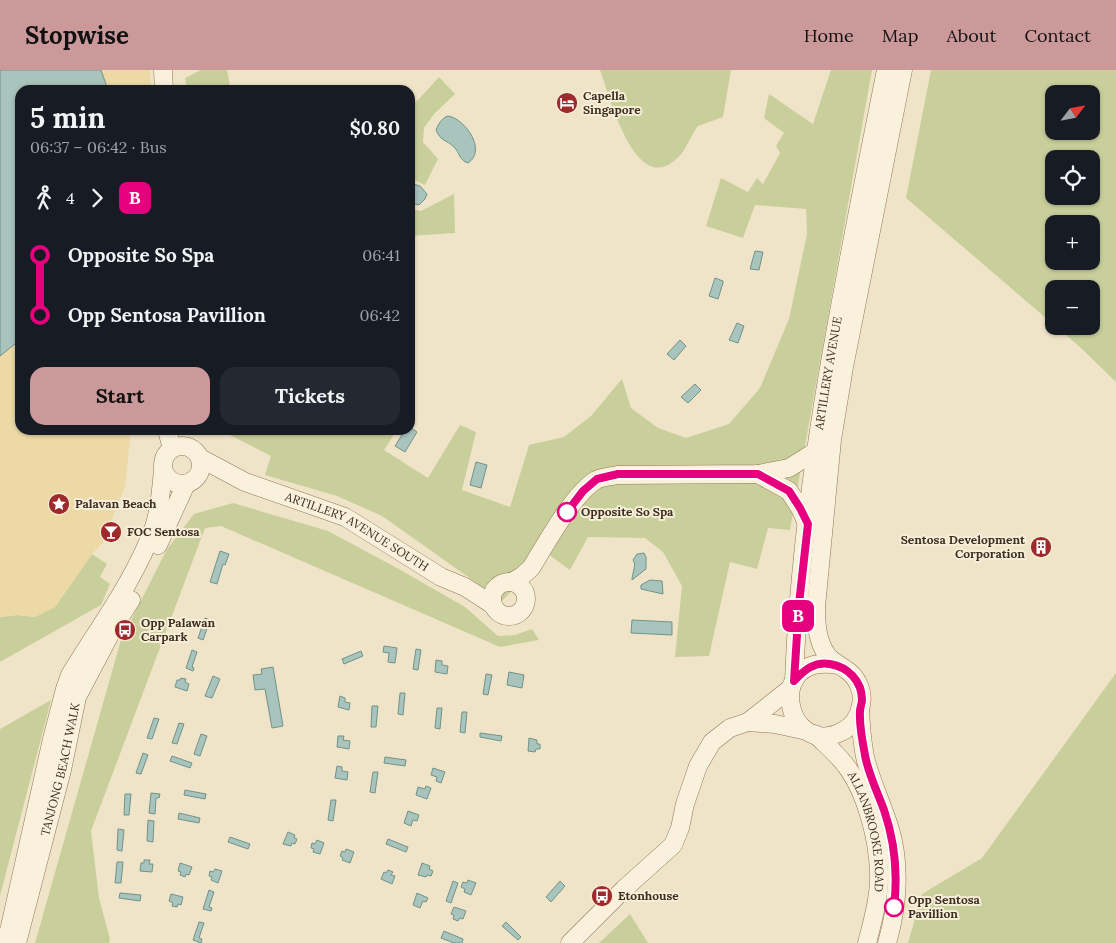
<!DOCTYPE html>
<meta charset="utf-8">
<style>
:root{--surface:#171b24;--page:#242831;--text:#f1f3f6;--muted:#9ea1a6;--accent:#cc999b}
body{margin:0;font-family:Lora,serif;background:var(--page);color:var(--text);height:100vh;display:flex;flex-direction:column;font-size:19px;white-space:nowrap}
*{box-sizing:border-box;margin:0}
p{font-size:16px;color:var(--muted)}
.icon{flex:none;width:28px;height:28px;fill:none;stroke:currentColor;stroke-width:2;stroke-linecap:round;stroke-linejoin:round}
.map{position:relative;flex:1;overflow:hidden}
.sheet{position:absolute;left:15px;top:15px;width:400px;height:350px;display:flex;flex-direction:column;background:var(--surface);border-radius:15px;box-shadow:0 1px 4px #0004}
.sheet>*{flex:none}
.badge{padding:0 10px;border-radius:8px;font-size:18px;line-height:32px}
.needle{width:32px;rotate:58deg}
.tools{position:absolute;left:1045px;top:15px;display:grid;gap:10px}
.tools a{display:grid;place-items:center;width:55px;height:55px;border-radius:10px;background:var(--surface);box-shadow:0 1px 4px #0004;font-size:25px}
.map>.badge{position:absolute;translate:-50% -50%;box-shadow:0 0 0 2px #fff}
.legs{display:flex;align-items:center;gap:8px;height:55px;padding:0 15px;font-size:16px}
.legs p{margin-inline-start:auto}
.summary{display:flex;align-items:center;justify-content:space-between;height:85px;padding:0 15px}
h1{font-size:28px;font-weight:700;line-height:38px}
.primary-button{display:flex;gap:10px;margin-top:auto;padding:10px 15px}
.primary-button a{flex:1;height:58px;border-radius:15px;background:var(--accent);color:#111;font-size:20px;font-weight:700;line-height:58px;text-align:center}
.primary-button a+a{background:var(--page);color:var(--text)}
ul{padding:0 15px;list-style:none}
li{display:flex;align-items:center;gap:18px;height:60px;font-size:19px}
li i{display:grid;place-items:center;width:8px;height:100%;margin:0 6px;background:currentColor}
li i::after{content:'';width:12px;height:12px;margin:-6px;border:4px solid;border-radius:50%;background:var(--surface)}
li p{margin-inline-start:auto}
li:first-child i{background:linear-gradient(#0000 50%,currentColor 0)}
li:last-child i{background:linear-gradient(currentColor 50%,#0000 0)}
header{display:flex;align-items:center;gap:30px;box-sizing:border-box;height:70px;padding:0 25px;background:var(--accent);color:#111}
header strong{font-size:24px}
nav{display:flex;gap:28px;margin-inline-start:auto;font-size:18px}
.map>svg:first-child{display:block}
</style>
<header>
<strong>Stopwise</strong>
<nav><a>Home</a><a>Map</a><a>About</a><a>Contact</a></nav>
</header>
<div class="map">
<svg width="1116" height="873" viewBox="0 0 1116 873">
<rect width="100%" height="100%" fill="#f0e4c8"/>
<path fill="#c9cf9b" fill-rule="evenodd" d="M 201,0 L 227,0 L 231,20 L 187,20 L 185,8 Z
M 600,0 L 731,0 L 723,47 L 698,56 C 689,68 686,82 674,91 C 634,124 609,24 600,0 Z
M 831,0 L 872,0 L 790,460 L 768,458 L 757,499 L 730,492 L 709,586 L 675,587 L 682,516 L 663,482 L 645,468 L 588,467 L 570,500 L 548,484 L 502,531 L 382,446 L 337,426 L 265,405 L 271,386 L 220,360 L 397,360 L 384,380 L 428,408 L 460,355 L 476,362 L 462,420 L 510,437 L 529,375 L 564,367 L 591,346 L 622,309 L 631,338 L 658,358 L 686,368 L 729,354 L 760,318 L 789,249 L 807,164 L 806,139 L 755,135 L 743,168 L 706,156 L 721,108 L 748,122 L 757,108 L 763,114 L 780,83 L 776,76 L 784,63 L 764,48 L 769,24 L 813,54 Z
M 931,0 L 1116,0 L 1116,312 L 1082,279 L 1056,256 L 1091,256 L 1091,219 L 1054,219 L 1054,255 L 906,128 ZM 1054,24 L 1091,24 L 1091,61 L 1054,61 ZM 1054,89 L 1091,89 L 1091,126 L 1054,126 ZM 1054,154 L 1091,154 L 1091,191 L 1054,191 Z
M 439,7 L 455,24 L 434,44 L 424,58 L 423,72 L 438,89 L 425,115 L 410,108 L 410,35 L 418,30 Z
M 454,124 L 455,163 L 410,166 L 410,139 L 421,141 Z
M 233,433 L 328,461 L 397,498 L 465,537 L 498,566 L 515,565 L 532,559 L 539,570 L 500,577 L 221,456 L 205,458 L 91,761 L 99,828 L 110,869 L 109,873 L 35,873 L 121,570 L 167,479 L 194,444 Z
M 92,484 L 107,494 L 100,507 L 110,514 L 101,535 L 0,592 L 0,547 L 17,545 L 35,547 L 55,537 Z
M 1116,603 L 1116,873 L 908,873 L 922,824 L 982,788 Z
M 51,630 L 0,826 L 0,659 Z
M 630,844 L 648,873 L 599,873 Z"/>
<path fill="#ecd9a5" d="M 101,0 L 150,0 L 151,20 L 108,20 Z
M 20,270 L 20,360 L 131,360 L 125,416 L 103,472 L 92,484 L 55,537 L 35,547 L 17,545 L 0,547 L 0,286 Z"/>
<path fill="#a9c4bc" stroke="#6f938a" d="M 0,0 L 101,0 L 108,20 L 20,20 L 20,270 L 0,286 Z
M 448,46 C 466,49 487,81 468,93 C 459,90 460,83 454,77 C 446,69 441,72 436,60 C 439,53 442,48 448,46 Z
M 410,113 L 420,116 L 427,124 L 425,129 L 419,135 L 410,133 Z
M 755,181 L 763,182 L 759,200 L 750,199 Z
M 715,208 L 723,211 L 723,213 L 718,229 L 709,226 Z
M 737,253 L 744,256 L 738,273 L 729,270 Z
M 680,270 L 686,276 L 674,290 L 667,284 Z
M 695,314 L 701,320 L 688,333 L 681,327 Z
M 410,357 L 417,362 L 405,382 L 395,376 L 405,360 L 410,360 Z
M 476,392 L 487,395 L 481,418 L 470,415 Z
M 220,481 L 229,484 L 225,495 L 223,494 L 217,514 L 210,512 Z
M 644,483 L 646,487 L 646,499 L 632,510 C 632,503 637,495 633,490 L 637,484 Z
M 650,510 L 662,511 L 663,524 L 641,519 L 641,515 Z
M 205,548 L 210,550 L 203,570 L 198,568 Z
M 632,550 L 672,552 L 672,565 L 631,563 Z
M 384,576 L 397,578 L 395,593 L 388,592 L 389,583 L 383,582 Z
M 416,579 L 421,580 L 418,600 L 413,599 Z
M 192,580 L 197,582 L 192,597 L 194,598 L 193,601 L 186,598 Z
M 361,581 L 363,586 L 344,594 L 342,589 Z
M 436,590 L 442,591 L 442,595 L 448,596 L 447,604 L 435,602 Z
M 273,597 L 283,656 L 272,658 L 265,619 L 255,620 L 253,605 L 262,604 L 261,599 Z
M 509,602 L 524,605 L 522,618 L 507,615 Z
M 486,604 L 492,605 L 488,625 L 483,624 Z
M 213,606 L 220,609 L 212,628 L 205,626 Z
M 181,608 L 186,609 L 185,612 L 189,614 L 187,621 L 175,617 L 177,610 L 180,610 Z
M 400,623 L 405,623 L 403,645 L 398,644 Z
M 340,626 L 345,628 L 345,632 L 350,633 L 349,640 L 338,637 Z
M 372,636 L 378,636 L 376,657 L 371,657 Z
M 437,638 L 442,638 L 440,659 L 435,658 Z
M 462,642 L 467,642 L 465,663 L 460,662 Z
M 154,648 L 159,649 L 152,669 L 147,668 Z
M 179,653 L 184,654 L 177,674 L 172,673 Z
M 480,663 L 502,666 L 501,671 L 480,667 Z
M 201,664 L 207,666 L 200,686 L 194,684 Z
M 338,666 L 344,666 L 343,670 L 350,671 L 349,679 L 337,677 Z
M 529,668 L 537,670 L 537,674 L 540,674 L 540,679 L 536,679 L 535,682 L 528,681 Z
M 143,683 L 148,685 L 141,704 L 136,703 Z
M 172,686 L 192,693 L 190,698 L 170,691 Z
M 385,687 L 406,690 L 405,696 L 384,693 Z
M 337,696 L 342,697 L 342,701 L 348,702 L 347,710 L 335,708 Z
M 433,698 L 445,702 L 441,713 L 436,711 L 437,707 L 431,705 Z
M 373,702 L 378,702 L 375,723 L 370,722 Z
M 426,716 L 431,718 L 427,729 L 416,725 L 418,717 L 425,719 Z
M 185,720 L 206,724 L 205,729 L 184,725 Z
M 151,723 L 160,724 L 159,728 L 156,728 L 155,744 L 149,743 Z
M 125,724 L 131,724 L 129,745 L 124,745 Z
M 331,730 L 336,730 L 333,751 L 328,750 Z
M 408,741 L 419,745 L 417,751 L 413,750 L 411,756 L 404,753 Z
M 179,743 L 200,748 L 199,753 L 178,749 Z
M 148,750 L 154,751 L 153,772 L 147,771 Z
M 118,759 L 124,760 L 122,781 L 117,780 Z
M 288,762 L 295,765 L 294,768 L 297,769 L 295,774 L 292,773 L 291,776 L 283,774 Z
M 230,767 L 250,774 L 248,779 L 228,772 Z
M 388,769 L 408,777 L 406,782 L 386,774 Z
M 317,770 L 324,773 L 320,784 L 313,782 L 314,779 L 311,778 L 312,773 L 315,774 Z
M 346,779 L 354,782 L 350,793 L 342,790 L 343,788 L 340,786 L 342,781 L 345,782 Z
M 144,790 L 150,790 L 149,794 L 153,794 L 152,802 L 140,801 L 141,793 L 144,793 Z
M 117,792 L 123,792 L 121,813 L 115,813 Z
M 180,793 L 192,797 L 189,805 L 186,804 L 185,807 L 180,805 L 181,802 L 178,801 Z
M 422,793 L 430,796 L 429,799 L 433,801 L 431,806 L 427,805 L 426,807 L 418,805 Z
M 215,799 L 222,801 L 218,813 L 211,810 L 212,807 L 209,806 L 210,801 L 213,802 Z
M 388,800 L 393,802 L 391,805 L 395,806 L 392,814 L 381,809 L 384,802 L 386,803 Z
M 468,810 L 476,813 L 471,825 L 464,822 L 465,819 L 461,817 L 463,812 L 467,813 Z
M 453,811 L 458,813 L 451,833 L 446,831 Z
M 560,811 L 565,816 L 551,832 L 546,827 Z
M 209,820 L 214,822 L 209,837 L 212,838 L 211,841 L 203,839 Z
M 120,823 L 141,825 L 140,831 L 119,828 Z
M 417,823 L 428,828 L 426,832 L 423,831 L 420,838 L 413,835 Z
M 171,824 L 183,827 L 181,835 L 178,834 L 177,837 L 172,836 L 173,833 L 169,831 Z
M 454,837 L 466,841 L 463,849 L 460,848 L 458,851 L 453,849 L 454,845 L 451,844 Z
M 199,852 L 204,853 L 199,868 L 202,869 L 201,873 L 193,870 Z
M 506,852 L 521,867 L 518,870 L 502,856 Z
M 444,861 L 463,869 L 462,873 L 454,873 L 441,868 Z"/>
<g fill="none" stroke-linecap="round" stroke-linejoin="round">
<g stroke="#8d765c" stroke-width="19">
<g id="minor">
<path d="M 163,0 L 164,20"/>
<path d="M 167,360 L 172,379"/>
<circle cx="182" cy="395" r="19"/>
<path id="s1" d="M 200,388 L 245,412 L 345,447 L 441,507 L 465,517 L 493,535"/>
<path d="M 758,404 L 789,421 L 800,438 L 807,454"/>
<path d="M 158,475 L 186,414"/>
<circle cx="509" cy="529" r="17"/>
<path d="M 512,512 L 522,506 L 531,498 C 546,474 573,424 596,410 C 602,407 611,406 618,405 L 758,404 L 789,398 L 816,381"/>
<path d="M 837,595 C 763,582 786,689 841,662 C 852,657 859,647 861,635 C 864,622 857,606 845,599 C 839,594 832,592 827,585 C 817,571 816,553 816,537 L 832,370 L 844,297 L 903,0"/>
<path id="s2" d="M 794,611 C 802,404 846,202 886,0"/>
<path d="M 860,641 C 861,658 862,675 866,691 C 872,713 882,734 889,756 C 901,793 898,836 887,873"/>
<path d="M 748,652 L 775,654 L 807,661"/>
<path id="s3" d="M 815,664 C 826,675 840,686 849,700 C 867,726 878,770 879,802 C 880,825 873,850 867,873"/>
<path d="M 0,873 L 9,861 L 52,669 L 65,619 L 70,605 C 99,557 135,510 154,457 C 160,440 161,419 163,400"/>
<path id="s4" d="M 17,873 L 62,700 L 77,627 L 115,555 L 131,530"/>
<path d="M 570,873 L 624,819 L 673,775 L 680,758 L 685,734 L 698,696 L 712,672 L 730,658 L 748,652 L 791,618"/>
</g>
</g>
<use href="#minor" stroke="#faf1dc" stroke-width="18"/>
</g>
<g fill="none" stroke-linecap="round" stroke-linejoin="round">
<g stroke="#fff" stroke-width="11">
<path id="line-1" d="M 567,442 L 583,421 L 597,409 L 618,404 L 758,404 L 789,421 L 800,438 L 808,454 L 799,534 L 794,611 C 804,600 815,591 830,594 C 848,597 862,611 862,630 C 862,634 860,637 860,641 C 859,657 863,675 866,690 C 870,707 878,724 884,740 C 895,772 898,804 894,837"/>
</g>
<use href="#line-1" stroke="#e6007e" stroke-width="8"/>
</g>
<defs>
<g id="hotel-disc" transform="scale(1.125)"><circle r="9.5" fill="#9e2a2b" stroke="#f7eed8"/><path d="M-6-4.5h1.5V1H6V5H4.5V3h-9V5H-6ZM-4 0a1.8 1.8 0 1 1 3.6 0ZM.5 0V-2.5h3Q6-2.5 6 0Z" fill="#fff"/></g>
<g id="sight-disc" transform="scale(1.125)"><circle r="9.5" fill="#9e2a2b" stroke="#f7eed8"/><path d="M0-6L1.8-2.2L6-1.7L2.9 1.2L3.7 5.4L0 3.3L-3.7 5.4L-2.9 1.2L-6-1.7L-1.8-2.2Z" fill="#fff"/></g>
<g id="bar-disc" transform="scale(1.125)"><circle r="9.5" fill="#9e2a2b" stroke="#f7eed8"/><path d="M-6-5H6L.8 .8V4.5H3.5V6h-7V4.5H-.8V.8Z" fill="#fff"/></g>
<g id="building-disc" transform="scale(1.125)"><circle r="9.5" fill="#9e2a2b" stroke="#f7eed8"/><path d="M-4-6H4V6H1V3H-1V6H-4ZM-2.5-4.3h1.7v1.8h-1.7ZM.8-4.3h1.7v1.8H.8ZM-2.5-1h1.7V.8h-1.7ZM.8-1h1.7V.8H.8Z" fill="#fff"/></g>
<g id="bus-disc" transform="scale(1.125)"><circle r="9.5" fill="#9e2a2b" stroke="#f7eed8"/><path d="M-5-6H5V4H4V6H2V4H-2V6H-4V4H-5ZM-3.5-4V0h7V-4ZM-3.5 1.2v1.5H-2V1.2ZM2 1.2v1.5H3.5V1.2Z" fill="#fff"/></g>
</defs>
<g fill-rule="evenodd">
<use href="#hotel-disc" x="567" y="33"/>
<use href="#sight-disc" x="59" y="434"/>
<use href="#bar-disc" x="111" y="462"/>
<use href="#building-disc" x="1041" y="477"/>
<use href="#bus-disc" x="125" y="560"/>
<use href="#bus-disc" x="602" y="826"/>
</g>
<g fill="#fff" stroke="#e6007e" stroke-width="2.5">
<circle cx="567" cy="442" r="9"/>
<circle cx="894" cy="837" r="9"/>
</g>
<g text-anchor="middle" stroke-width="4" stroke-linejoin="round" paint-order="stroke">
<g font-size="12" font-weight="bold" fill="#3d2e20" stroke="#f7eed8" text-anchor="start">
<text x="583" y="30">Capella<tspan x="583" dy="14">Singapore</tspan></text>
<text x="75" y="438">Palavan Beach</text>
<text x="127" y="466">FOC Sentosa</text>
<text x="1025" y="474" text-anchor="end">Sentosa Development<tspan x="1025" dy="14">Corporation</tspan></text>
<text x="141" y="557">Opp Palawan<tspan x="141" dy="14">Carpark</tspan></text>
<text x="618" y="830">Etonhouse</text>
</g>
<g font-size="12" fill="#3d2e20" stroke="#f7eed8">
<text dy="4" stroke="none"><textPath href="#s2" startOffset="310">ARTILLERY AVENUE</textPath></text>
<text dy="4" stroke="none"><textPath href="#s1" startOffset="174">ARTILLERY AVENUE SOUTH</textPath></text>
<text dy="4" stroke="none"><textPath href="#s4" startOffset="179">TANJONG BEACH WALK</textPath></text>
<text dy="4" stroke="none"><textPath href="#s3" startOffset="115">ALLANBROOKE ROAD</textPath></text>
</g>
<g font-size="12" font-weight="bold" fill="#3d2e20" stroke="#f7eed8" text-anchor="start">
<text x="581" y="446">Opposite So Spa</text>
<text x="908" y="834">Opp Sentosa<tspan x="908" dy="14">Pavillion</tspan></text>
</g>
</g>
</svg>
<div class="tools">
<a><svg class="needle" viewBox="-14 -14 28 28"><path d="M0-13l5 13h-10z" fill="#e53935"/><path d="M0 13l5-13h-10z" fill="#9ea1a6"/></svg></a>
<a><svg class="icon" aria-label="locate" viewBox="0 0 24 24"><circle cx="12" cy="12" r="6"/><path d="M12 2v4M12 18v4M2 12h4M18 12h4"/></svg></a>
<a>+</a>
<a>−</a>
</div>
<b class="badge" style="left:798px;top:546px;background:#e6007e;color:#fff">B</b>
<section class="sheet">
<div class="summary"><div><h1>5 min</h1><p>06:37 – 06:42 · Bus</p></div><b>$0.80</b></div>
<div class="legs"><svg class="icon" aria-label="walk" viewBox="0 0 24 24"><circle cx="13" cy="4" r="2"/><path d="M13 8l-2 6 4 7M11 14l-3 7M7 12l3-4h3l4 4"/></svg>4<svg class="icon" aria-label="forward" viewBox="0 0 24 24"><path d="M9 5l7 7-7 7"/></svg><b class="badge" style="background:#e6007e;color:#fff">B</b></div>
<ul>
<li><i style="color:#e6007e"></i><b>Opposite So Spa</b><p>06:41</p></li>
<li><i style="color:#e6007e"></i><b>Opp Sentosa Pavillion</b><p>06:42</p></li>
</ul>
<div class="primary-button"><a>Start</a><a>Tickets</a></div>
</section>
</div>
